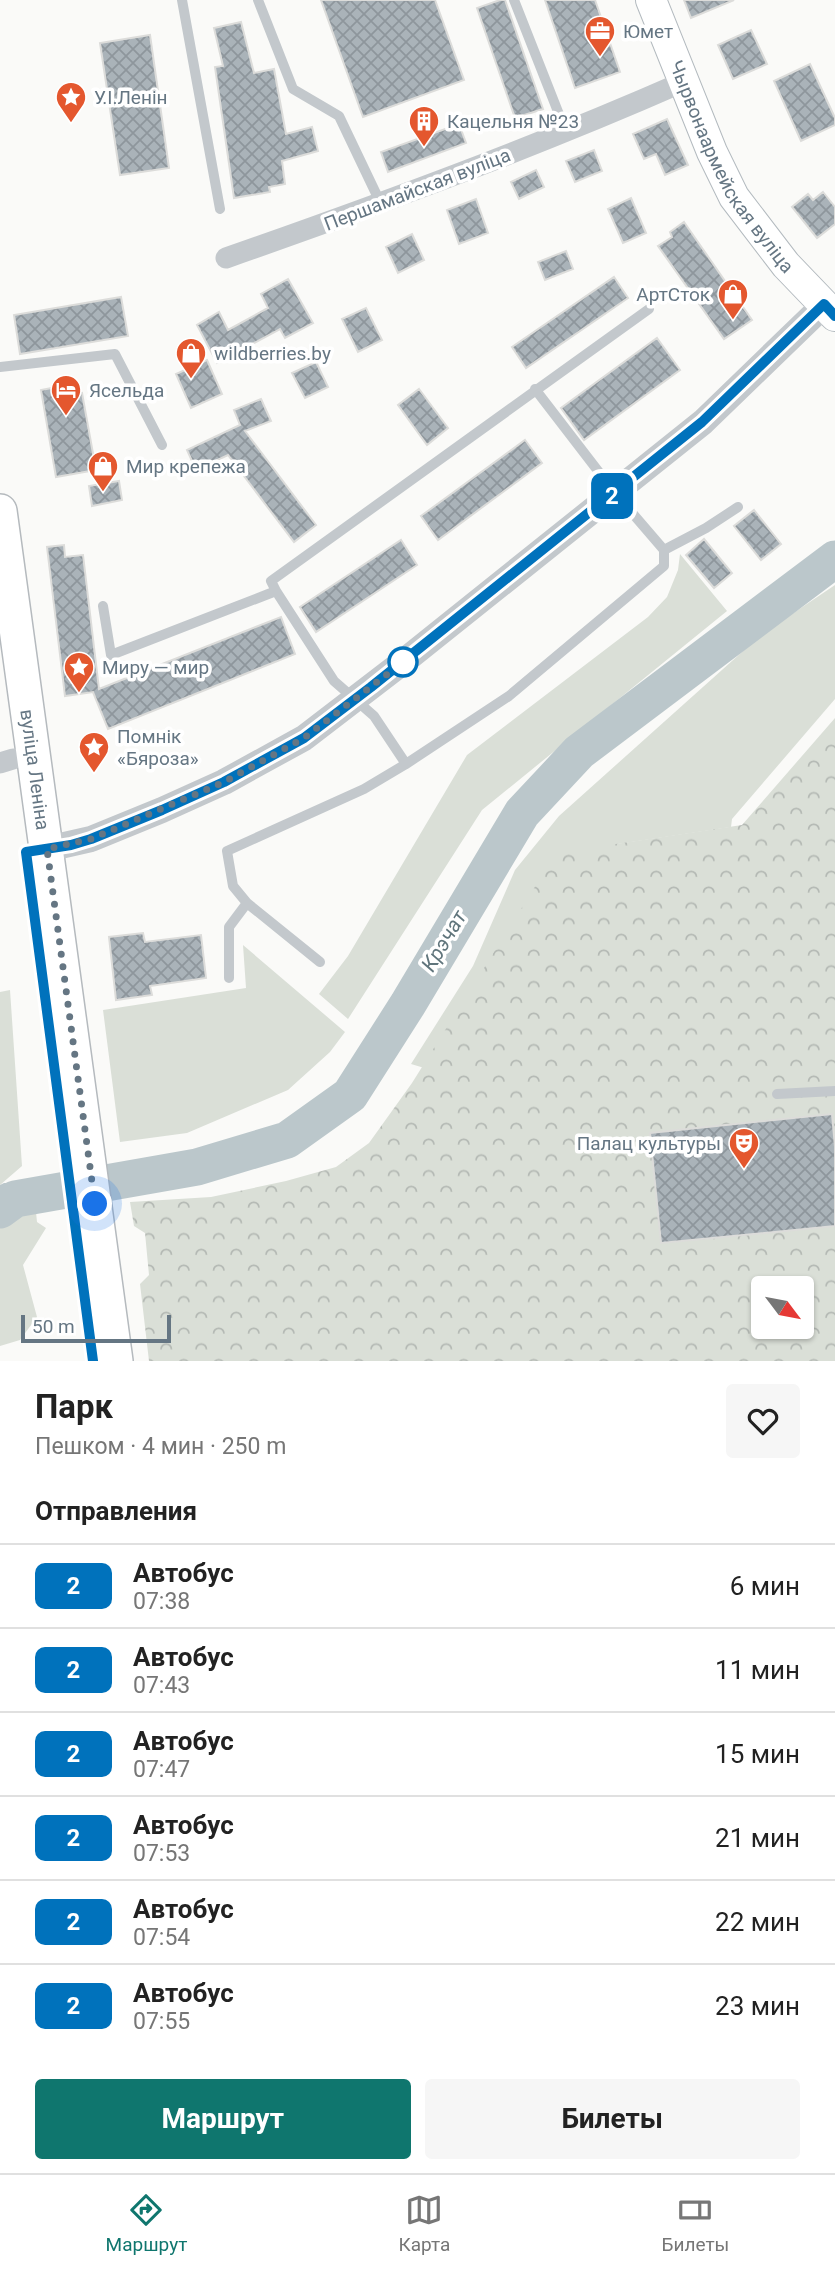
<!DOCTYPE html>
<html lang="ru">
<meta charset="utf-8">
<style>
:root{--surface:#fff;--page:#f6f6f6;--text:#222;--muted:#767676;--line:#e0e0e0;--accent:#0f766e}
body{margin:0;font-family:Roboto,sans-serif;background:var(--page);color:var(--text);height:100vh;display:flex;flex-direction:column;font-size:26px;white-space:nowrap}
*{box-sizing:border-box;margin:0}
p{font-size:23px;color:var(--muted)}
.icon{flex:none;width:38px;height:38px;fill:none;stroke:currentColor;stroke-width:2;stroke-linecap:round;stroke-linejoin:round}
.map{position:relative;height:1361px;overflow:hidden}
.panel{display:flex;flex-direction:column;background:var(--surface);flex:1}
.panel>*{flex:none}
.badge{padding:0 14px;border-radius:10px;font-size:24px;line-height:46px}
.needle{width:46px;rotate:122deg}
.buttons{position:absolute;left:751px;top:1276px;display:grid;gap:14px}
.buttons a{display:grid;place-items:center;width:63px;height:63px;border-radius:7px;background:var(--surface);box-shadow:0 2px 5px #0004;font-size:35px}
.scale{position:absolute;left:21px;bottom:18px;width:150px;box-sizing:border-box;padding-left:7px;border:4px solid #657683;border-top:0;font-size:19px;line-height:24px;white-space:nowrap;color:#657683;-webkit-text-stroke:5px #fff;paint-order:stroke}
.you{position:absolute;width:35px;height:35px;margin:-18px;border:5px solid #fff;border-radius:50%;background:#1a73e8;box-shadow:0 0 0 10px #1a73e833}
.map>.badge{position:absolute;translate:-50% -50%;box-shadow:0 0 0 4px #fff}
h2{padding:0 35px;font-size:26px;line-height:63px}
.round{display:grid;place-items:center;flex:none;width:74px;height:74px;border-radius:7px;background:var(--page)}
.headline{display:flex;align-items:center;justify-content:space-between;height:119px;padding:0 35px}
h1{font-size:33px;font-weight:700;line-height:52px}
.primary-button{display:flex;gap:14px;margin-top:auto;padding:14px 35px}
.primary-button a{flex:1;height:80px;border-radius:7px;background:var(--accent);color:#fff;font-size:28px;font-weight:700;line-height:80px;text-align:center}
.primary-button a+a{background:var(--page);color:var(--text)}
ul{padding:0;list-style:none}
li{display:flex;align-items:center;gap:21px;height:84px;padding:0 35px;border-top:2px solid var(--line)}
li div{flex:1}
li b{display:block;font-size:26px}
li em{font-style:normal}
li .badge{min-width:77px;font-weight:700;text-align:center}
.menu{display:flex;justify-content:space-around;align-items:center;height:98px;border-top:2px solid var(--line);background:var(--surface);font-size:19px;color:var(--muted)}
.menu a{display:grid;justify-items:center;gap:4px}
.menu .active{color:var(--accent)}
.map>svg:first-child{display:block}
</style>
<div class="map">
<svg width="835" height="1361" viewBox="0 0 835 1361">
<defs>
<pattern id="park-crowns" width="20" height="18" patternUnits="userSpaceOnUse" patternTransform="scale(1.75)"><rect width="20" height="18" fill="#dadfd7"/><path d="M2 6a3 3 0 1 1 6 0M12 15a3 3 0 1 1 6 0" fill="none" stroke="#b4b9b4"/></pattern>
<pattern id="water-waves" width="16" height="10" patternUnits="userSpaceOnUse" patternTransform="scale(1.75)"><rect width="16" height="10" fill="#bbc7cb"/><path d="M0 5q4-4 8 0t8 0" fill="none" stroke="#9ca6aa"/></pattern>
<pattern id="building-cross-hatch" width="8" height="8" patternUnits="userSpaceOnUse" patternTransform="scale(1.75)"><rect width="8" height="8" fill="#aab3b9"/><path d="M0 0l8 8M0 8l8-8" fill="none" stroke="#8e969c"/></pattern>
</defs>
<rect width="100%" height="100%" fill="#fafaf8"/>
<path fill="#dadfd7" d="M 680,554 L 727,611 L 482,810 L 348,1019 L 319,994 L 348,956 L 467,755 L 648,617 L 667,597 L 678,570 Z
M 835,585 L 835,699 L 732,819 L 731,827 L 618,844 L 461,1079 L 411,1064 L 473,966 L 515,870 L 559,816 L 761,635 Z
M 243,945 L 345,1032 L 330,1052 L 288,1090 L 187,1133 L 120,1142 L 103,1010 L 246,988 Z
M 10,990 L 22,1166 L 0,1185 L 0,992 Z
M 35,1202 L 37,1222 L 46,1228 L 23,1265 L 37,1317 L 20,1340 L 0,1346 L 0,1227 L 23,1206 Z"/>
<path fill="url(#park-crowns)" fill-rule="evenodd" d="M 835,718 L 835,1361 L 149,1361 L 140,1284 L 149,1275 L 145,1233 L 134,1226 L 130,1202 L 211,1197 L 286,1181 L 336,1167 L 369,1143 L 412,1083 L 556,853 L 742,825 ZM 763,1288 L 802,1288 L 802,1326 L 763,1326 Z"/>
<path fill="url(#water-waves)" d="M 4,1183 L 15,1183 L 23,1192 L 23,1206 L 0,1227 L 0,1185 Z"/>
<g fill="none" stroke-linecap="round" stroke-linejoin="round">
<path stroke="#bbc7cb" stroke-width="37" d="M 0,1210 L 15,1199 L 197,1167 L 287,1140 L 350,1095 L 408,1004 L 522,813 L 579,752 L 835,559"/>
</g>
<path fill="url(#building-cross-hatch)" stroke="#dcdcda" stroke-width="2" d="M 321,0 L 435,0 L 464,80 L 363,117 Z
M 500,0 L 505,0 L 543,109 L 515,118 L 477,8 Z
M 545,0 L 595,0 L 620,72 L 575,88 Z
M 684,0 L 734,0 L 691,18 Z
M 241,22 L 254,73 L 274,69 L 286,134 L 312,127 L 318,151 L 282,161 L 285,184 L 269,187 L 270,192 L 234,198 L 215,67 L 223,66 L 214,28 Z
M 751,30 L 767,64 L 733,79 L 718,45 Z
M 150,35 L 169,168 L 120,175 L 100,43 Z
M 810,64 L 835,118 L 835,125 L 801,141 L 774,81 Z
M 667,119 L 688,165 L 665,175 L 656,154 L 644,159 L 633,134 Z
M 459,124 L 466,143 L 388,172 L 381,152 Z
M 594,150 L 602,171 L 575,182 L 566,161 Z
M 536,170 L 544,187 L 519,199 L 511,182 Z
M 823,192 L 835,207 L 835,224 L 817,238 L 792,207 L 808,194 L 813,200 Z
M 631,198 L 646,233 L 623,243 L 608,209 Z
M 476,199 L 488,233 L 459,244 L 447,210 Z
M 684,222 L 752,320 L 724,339 L 658,246 L 672,237 L 670,232 Z
M 412,234 L 424,260 L 398,273 L 386,247 Z
M 566,251 L 573,269 L 545,280 L 538,262 Z
M 614,277 L 628,298 L 526,368 L 512,347 Z
M 288,279 L 313,323 L 285,338 L 280,329 L 217,363 L 197,325 L 219,312 L 228,330 L 268,308 L 261,294 Z
M 121,297 L 128,336 L 20,354 L 14,315 Z
M 366,308 L 382,340 L 358,352 L 342,319 Z
M 657,338 L 680,370 L 584,440 L 561,408 Z
M 207,360 L 222,394 L 191,408 L 176,374 Z
M 316,362 L 328,387 L 305,398 L 292,373 Z
M 57,387 L 59,397 L 82,393 L 96,470 L 56,477 L 41,390 Z
M 419,389 L 448,428 L 427,445 L 398,405 Z
M 261,399 L 271,421 L 245,431 L 316,525 L 294,542 L 228,455 L 196,470 L 187,450 L 240,425 L 234,410 Z
M 525,440 L 542,463 L 438,540 L 421,516 Z
M 119,481 L 122,500 L 92,506 L 89,486 Z
M 754,510 L 781,544 L 761,560 L 734,526 Z
M 704,539 L 732,573 L 714,588 L 686,555 Z
M 401,540 L 417,565 L 316,632 L 300,607 Z
M 64,545 L 65,557 L 83,555 L 99,689 L 281,617 L 295,654 L 108,729 L 93,692 L 65,696 L 47,547 Z
M 143,933 L 145,942 L 201,935 L 206,978 L 150,986 L 152,995 L 116,1000 L 109,937 Z
M 832,1114 L 835,1147 L 835,1226 L 661,1243 L 650,1133 Z"/>
<g fill="none" stroke-linecap="round" stroke-linejoin="round">
<g stroke="#b3babf" stroke-width="32">
<g id="secondary">
<path id="s1" d="M 651,0 L 712,152 L 734,197 L 786,265 L 835,316"/>
</g>
</g>
<g stroke="#b5babe" stroke-width="36">
<g id="primary">
<path id="s2" d="M 0,511 L 116,1361"/>
</g>
</g>
<path stroke="#c3c8cc" stroke-width="10" d="M 182,0 L 220,209
M 258,0 L 293,89 L 339,116 L 381,204
M 514,0 L 566,132
M 0,367 L 115,354 L 162,445
M 664,550 L 706,528 L 738,507
M 276,591 L 334,681 L 374,716 L 406,764 L 364,789 L 227,851 L 233,886 L 247,903 L 320,962
M 103,606 L 111,655 L 276,591 L 271,581 L 649,309
M 406,764 L 509,696 L 664,566 L 664,550 L 615,493 L 535,389
M 229,978 L 229,927 L 247,903
M 777,1094 L 835,1091"/>
<path stroke="#c3c8cc" stroke-width="21" d="M 226,258 C 380,204 533,148 683,82
M 0,763 L 13,759"/>
<path stroke="#c3c8cc" stroke-width="26" d="M 47,849 L 91,839 L 162,810 L 224,782 L 304,738 L 403,662 L 703,422 L 824,305"/>
<use href="#secondary" stroke="#fff" stroke-width="30"/>
<use href="#primary" stroke="#fff" stroke-width="33"/>
</g>
<g fill="none" stroke-linecap="round" stroke-linejoin="round">
<g stroke="#fff" stroke-width="16">
<path id="line" d="M 93,1361 L 26,852 L 71,845 L 91,839 L 162,810 L 224,782 L 304,738 L 371,687 L 702,422 L 824,304 L 835,316"/>
</g>
<use href="#line" stroke="#0072bc" stroke-width="10"/>
<path stroke="#657683" stroke-width="7" stroke-dasharray="0 12.6" d="M 95,1204 L 47,849 L 91,839 L 224,782 L 304,738 L 403,662"/>
</g>
<defs>
<g id="office-pin" transform="scale(1.575)"><path d="M0 17L-7.5 6A9.5 9.5 0 1 1 7.5 6Z" fill="#e4572e" stroke="#fff"/><path d="M-6-3h4V-5.5h4V-3h4V5H-6ZM-1-4.5V-3h2v-1.5ZM-6 0V1H6V0Z" fill="#fff"/></g>
<g id="sight-pin" transform="scale(1.575)"><path d="M0 17L-7.5 6A9.5 9.5 0 1 1 7.5 6Z" fill="#e4572e" stroke="#fff"/><path d="M0-6L1.8-2.2L6-1.7L2.9 1.2L3.7 5.4L0 3.3L-3.7 5.4L-2.9 1.2L-6-1.7L-1.8-2.2Z" fill="#fff"/></g>
<g id="building-pin" transform="scale(1.575)"><path d="M0 17L-7.5 6A9.5 9.5 0 1 1 7.5 6Z" fill="#e4572e" stroke="#fff"/><path d="M-4-6H4V6H1V3H-1V6H-4ZM-2.5-4.3h1.7v1.8h-1.7ZM.8-4.3h1.7v1.8H.8ZM-2.5-1h1.7V.8h-1.7ZM.8-1h1.7V.8H.8Z" fill="#fff"/></g>
<g id="shop-pin" transform="scale(1.575)"><path d="M0 17L-7.5 6A9.5 9.5 0 1 1 7.5 6Z" fill="#e4572e" stroke="#fff"/><path d="M-5-2.5h2.3a2.7 3.5 0 0 1 5.4 0H5L5.5 6h-11ZM-1.5-2.5h3a1.5 2.3 0 0 0-3 0Z" fill="#fff"/></g>
<g id="hotel-pin" transform="scale(1.575)"><path d="M0 17L-7.5 6A9.5 9.5 0 1 1 7.5 6Z" fill="#e4572e" stroke="#fff"/><path d="M-6-4.5h1.5V1H6V5H4.5V3h-9V5H-6ZM-4 0a1.8 1.8 0 1 1 3.6 0ZM.5 0V-2.5h3Q6-2.5 6 0Z" fill="#fff"/></g>
<g id="theatre-pin" transform="scale(1.575)"><path d="M0 17L-7.5 6A9.5 9.5 0 1 1 7.5 6Z" fill="#e4572e" stroke="#fff"/><path d="M-5-5.5Q0-4 5-5.5V0Q5 5 0 6Q-5 5-5 0ZM-3.3-2.5H-1v1.5H-3.3ZM1-2.5H3.3v1.5H1ZM-2.8 1Q0 5.5 2.8 1Z" fill="#fff"/></g>
</defs>
<g fill-rule="evenodd">
<use href="#office-pin" x="600" y="31"/>
<use href="#sight-pin" x="71" y="97"/>
<use href="#building-pin" x="424" y="121"/>
<use href="#shop-pin" x="733" y="294"/>
<use href="#shop-pin" x="191" y="353"/>
<use href="#hotel-pin" x="66" y="390"/>
<use href="#shop-pin" x="103" y="466"/>
<use href="#sight-pin" x="79" y="667"/>
<use href="#sight-pin" x="94" y="747"/>
<use href="#theatre-pin" x="744" y="1143"/>
</g>
<circle fill="#fff" stroke="#0072bc" stroke-width="3.5" cx="403" cy="662" r="14"/>
<g text-anchor="middle" stroke-width="7" stroke-linejoin="round" paint-order="stroke">
<g font-size="19" fill="#657683" stroke="#fff" text-anchor="start">
<text x="623" y="38">Юмет</text>
<text x="94" y="104">У.І.Ленін</text>
<text x="447" y="128">Кацельня №23</text>
<text x="710" y="301" text-anchor="end">АртСток</text>
<text x="214" y="360">wildberries.by</text>
<text x="89" y="397">Ясельда</text>
<text x="126" y="473">Мир крепежа</text>
<text x="102" y="674">Миру — мир</text>
<text x="117" y="743">Помнік<tspan x="117" dy="22">«Бяроза»</tspan></text>
<text x="721" y="1150" text-anchor="end">Палац культуры</text>
</g>
<g font-size="19" fill="#657683" stroke="#fff">
<text dy="7" stroke="none"><textPath href="#s1" startOffset="186">Чырвонаармейская вуліца</textPath></text>
<text transform="translate(417 189) rotate(-21)" y="7">Першамайская вуліца</text>
<text dy="7" stroke="none"><textPath href="#s2" startOffset="261">вуліца Леніна</textPath></text>
</g>
<g font-size="21" font-style="italic" fill="#60757c" stroke="#fff">
<text transform="translate(444 941) rotate(-59)" y="7">Крэчат</text>
</g>
</g>
</svg>
<div class="buttons">
<a><svg class="needle" viewBox="-14 -14 28 28"><path d="M0-13l5 13h-10z" fill="#e53935"/><path d="M0 13l5-13h-10z" fill="#767676"/></svg></a>
</div>
<div class="scale">50 m</div>
<div class="you" style="left:95px;top:1204px"></div>
<b class="badge" style="left:612px;top:496px;background:#0072bc;color:#fff">2</b>
</div>
<section class="panel">
<div class="headline"><div><h1>Парк</h1><p>Пешком · 4 мин · 250 m</p></div><a class="round"><svg class="icon" aria-label="heart" viewBox="0 0 24 24"><path d="M12 20l-8-8c-3-5 5-10 8-4 3-6 11-1 8 4z"/></svg></a></div>
<h2>Отправления</h2>
<ul>
<li><span class="badge" style="background:#0072bc;color:#fff">2</span><div><b>Автобус</b><p>07:38</p></div><em>6 мин</em></li>
<li><span class="badge" style="background:#0072bc;color:#fff">2</span><div><b>Автобус</b><p>07:43</p></div><em>11 мин</em></li>
<li><span class="badge" style="background:#0072bc;color:#fff">2</span><div><b>Автобус</b><p>07:47</p></div><em>15 мин</em></li>
<li><span class="badge" style="background:#0072bc;color:#fff">2</span><div><b>Автобус</b><p>07:53</p></div><em>21 мин</em></li>
<li><span class="badge" style="background:#0072bc;color:#fff">2</span><div><b>Автобус</b><p>07:54</p></div><em>22 мин</em></li>
<li><span class="badge" style="background:#0072bc;color:#fff">2</span><div><b>Автобус</b><p>07:55</p></div><em>23 мин</em></li>
</ul>
<div class="primary-button"><a>Маршрут</a><a>Билеты</a></div>
</section>
<nav class="menu">
<a class="active"><svg class="icon" aria-label="directions" viewBox="0 0 24 24"><path d="M12 3l9 9-9 9-9-9zM9 14v-3h6M13 9l2 2-2 2"/></svg>Маршрут</a>
<a><svg class="icon" aria-label="map" viewBox="0 0 24 24"><path d="M3 6l6-2 6 2 6-2v14l-6 2-6-2-6 2zM9 4v14M15 6v14"/></svg>Карта</a>
<a><svg class="icon" aria-label="tickets" viewBox="0 0 24 24"><path d="M3 7h18v10H3zM15 7v10"/></svg>Билеты</a>
</nav>
